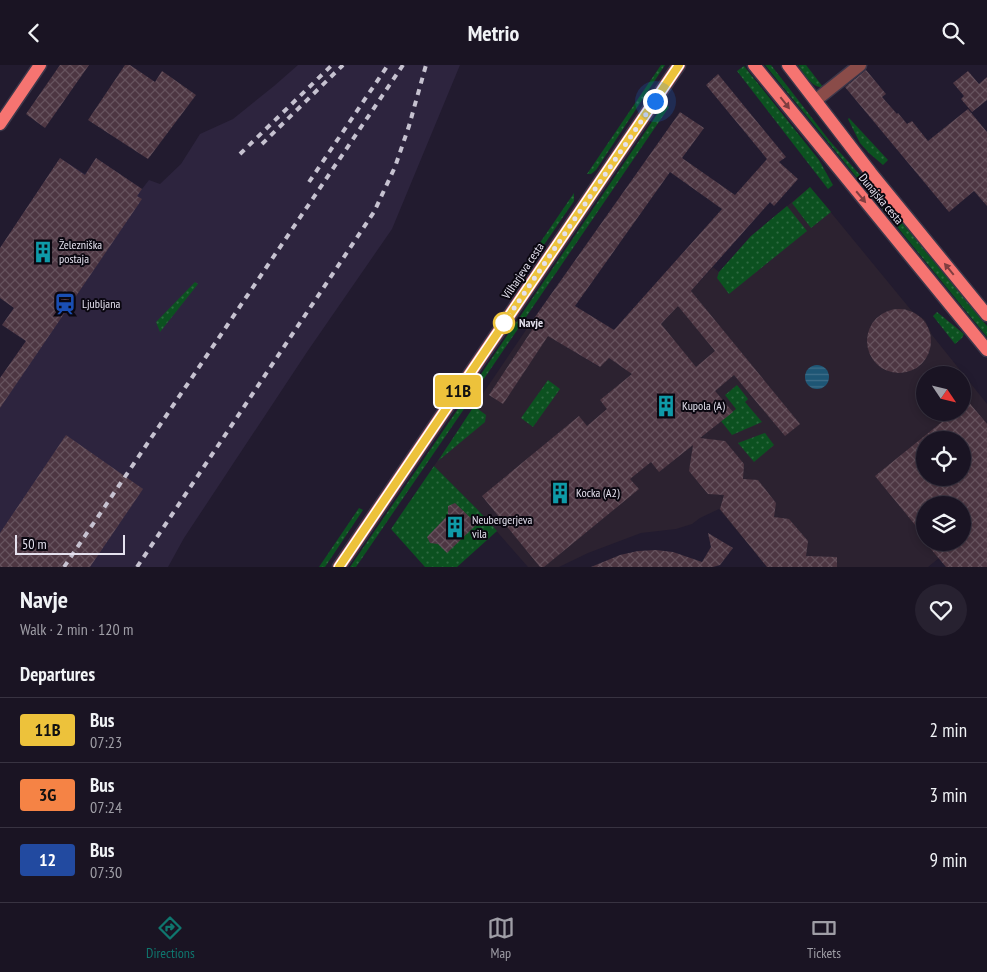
<!DOCTYPE html>
<meta charset="utf-8">
<style>
:root{--surface:#1a1423;--page:#272130;--text:#f1f3f6;--muted:#9f9ea6;--line:#383341;--accent:#0f766e}
body{margin:0;font-family:"PT Sans Narrow",sans-serif;background:var(--page);color:var(--text);height:100vh;display:flex;flex-direction:column;font-size:19px;white-space:nowrap}
*{box-sizing:border-box;margin:0}
p{font-size:16px;color:var(--muted)}
.icon{flex:none;width:28px;height:28px;fill:none;stroke:currentColor;stroke-width:2;stroke-linecap:round;stroke-linejoin:round}
.map{position:relative;height:502px;overflow:hidden}
.side{display:flex;flex-direction:column;background:var(--surface);flex:1}
.side>*{flex:none}
.badge{padding:0 10px;border-radius:4px;font-size:18px;line-height:32px}
.needle{width:32px;rotate:125deg}
.tools{position:absolute;left:916px;top:301px;display:grid;gap:10px}
.tools a{display:grid;place-items:center;width:55px;height:55px;border-radius:50%;background:var(--surface);box-shadow:0 2px 8px #0003,0 0 0 1px var(--line);font-size:25px}
.scale{position:absolute;left:15px;bottom:12px;width:110px;box-sizing:border-box;padding-left:5px;border:2px solid #e4e1ee;border-top:0;font-size:14px;line-height:18px;white-space:nowrap;color:#e4e1ee;-webkit-text-stroke:4px #0a0710;paint-order:stroke}
.you{position:absolute;width:25px;height:25px;margin:-12px;border:4px solid #fff;border-radius:50%;background:#1a73e8;box-shadow:0 0 0 8px #1a73e833}
.map>.badge{position:absolute;translate:-50% -50%;box-shadow:0 0 0 2px #fff}
h2{padding:0 20px;font-size:19px;line-height:45px}
.round{display:grid;place-items:center;flex:none;width:52px;height:52px;border-radius:26px;background:var(--page)}
.summary{display:flex;align-items:center;justify-content:space-between;height:85px;padding:0 20px}
h1{font-size:24px;font-weight:800;line-height:38px}
ul{padding:0;list-style:none}
li{display:flex;align-items:center;gap:15px;height:65px;padding:0 20px;border-top:1px solid var(--line)}
li div{flex:1}
li b{display:block;font-size:19px}
li em{font-style:normal}
li .badge{min-width:55px;font-weight:700;text-align:center}
header{display:flex;justify-content:space-between;align-items:center;height:65px;padding:0 20px;background:var(--surface);font-size:22px;font-weight:800}
.tab-bar{display:flex;justify-content:space-around;align-items:center;height:70px;border-top:1px solid var(--line);background:var(--surface);font-size:14px;color:var(--muted)}
.tab-bar a{display:grid;justify-items:center;gap:2px}
.tab-bar .selected{color:var(--accent)}
.map>svg:first-child{display:block}
</style>
<header><svg class="icon" aria-label="back" viewBox="0 0 24 24"><path d="M15 5l-7 7 7 7"/></svg>Metrio<svg class="icon" aria-label="search" viewBox="0 0 24 24"><circle cx="10" cy="10" r="6"/><path d="M15 15l6 6"/></svg></header>
<div class="map">
<svg width="987" height="502" viewBox="0 0 987 502">
<defs>
<pattern id="grass-dots" width="8" height="8" patternUnits="userSpaceOnUse" patternTransform="scale(1.25)"><rect width="8" height="8" fill="#0c5120"/><path d="M2 2h.1M6 6h.1" fill="none" stroke="#2f6a41" stroke-width="1.8" stroke-linecap="round"/></pattern>
<pattern id="water-rules" width="6" height="5" patternUnits="userSpaceOnUse" patternTransform="scale(1.25)"><rect width="6" height="5" fill="#1e5675"/><path d="M0 2.5h6" fill="none" stroke="#3f6e89"/></pattern>
<pattern id="building-cross-hatch" width="8" height="8" patternUnits="userSpaceOnUse" patternTransform="scale(1.25)"><rect width="8" height="8" fill="#4d3642"/><path d="M0 0l8 8M0 8l8-8" fill="none" stroke="#66535e"/></pattern>
</defs>
<rect width="100%" height="100%" fill="#221b2f"/>
<path fill="#2c2230" fill-rule="evenodd" d="M 810,122 L 911,245 L 925,255 L 932,270 L 987,339 L 987,502 L 939,493 L 928,502 L 767,502 L 719,444 L 700,453 L 692,459 L 676,464 L 641,468 L 588,488 L 559,502 L 528,502 L 478,445 L 434,401 L 530,259 L 599,302 L 609,293 L 622,302 L 713,202 L 719,207 L 751,171 ZM 925,310 L 962,310 L 962,348 L 925,348 ZM 925,375 L 962,375 L 962,412 L 925,412 ZM 925,440 L 962,440 L 962,478 L 925,478 Z"/>
<path fill="#2d243e" d="M 298,0 L 460,0 L 392,164 L 307,287 L 184,473 L 168,502 L 0,502 L 0,313 L 26,276 L 2,260 L 19,236 L 0,233 L 0,183 L 60,93 L 85,109 L 96,93 L 142,124 L 149,115 L 160,119 L 181,99 L 200,69 L 233,54 L 274,21 Z"/>
<path fill="url(#grass-dots)" d="M 661,0 L 665,0 L 596,105 L 591,109 L 587,109 Z
M 765,0 L 771,0 L 829,75 L 899,154 L 987,261 L 987,272 Z
M 798,0 L 806,0 L 823,22 C 811,23 804,8 798,0 Z
M 744,1 L 819,95 L 833,120 L 828,124 L 737,6 Z
M 664,39 L 669,42 L 479,321 L 475,322 L 473,321 Z
M 849,53 L 888,95 L 883,100 L 869,88 L 860,78 L 848,54 Z
M 810,122 L 831,147 L 811,163 L 792,138 Z
M 574,128 L 574,136 L 509,231 L 505,229 Z
M 787,141 L 807,166 L 729,229 L 717,213 L 719,207 L 751,171 Z
M 195,217 L 198,219 L 160,267 L 156,257 Z
M 937,247 L 964,269 L 962,273 L 955,279 L 933,251 Z
M 548,315 L 560,324 L 533,362 L 521,353 Z
M 737,320 L 748,334 L 745,337 L 762,357 L 732,370 L 721,356 L 736,344 L 725,330 Z
M 460,341 L 464,344 L 356,502 L 350,502 Z
M 474,341 L 486,350 L 485,357 L 438,396 Z
M 765,368 L 774,380 L 754,397 L 738,378 Z
M 434,401 L 478,445 L 497,466 L 457,502 L 425,502 L 391,464 Z
M 359,443 L 363,445 L 325,502 L 319,502 Z"/>
<path fill="url(#water-rules)" d="M805 312a12 12 0 1 1 24 0a12 12 0 1 1-24 0Z"/>
<path fill="url(#building-cross-hatch)" fill-rule="evenodd" d="M 60,0 L 89,0 L 45,63 L 26,49 Z
M 125,0 L 130,0 L 155,17 L 162,6 L 196,30 L 148,94 L 88,55 Z
M 866,5 L 886,29 L 882,32 L 897,49 L 898,48 L 907,59 L 912,56 L 928,76 L 968,44 L 987,67 L 987,141 L 974,126 L 949,147 L 845,22 Z
M 968,6 L 979,19 L 987,12 L 987,35 L 972,47 L 961,34 L 964,31 L 953,18 Z
M 718,9 L 786,92 L 779,97 L 798,114 L 774,141 L 770,137 L 691,226 L 800,359 L 785,371 L 734,310 L 715,326 L 733,347 L 700,373 L 725,376 L 744,399 L 743,414 L 758,415 L 776,438 L 774,452 L 789,454 L 808,476 L 806,491 L 837,492 L 837,502 L 767,502 L 720,444 L 724,430 L 708,429 L 689,406 L 693,380 L 659,407 L 651,397 L 630,414 L 639,424 L 544,502 L 540,502 L 482,431 L 579,351 L 587,361 L 607,344 L 600,335 L 632,309 L 609,293 L 600,302 L 548,271 L 503,339 L 489,330 L 534,262 L 530,259 L 680,47 L 704,63 L 682,93 L 735,130 L 767,94 L 706,20 ZM 670,107 L 722,144 L 614,265 L 575,241 ZM 678,241 L 715,286 L 696,302 L 661,259 Z
M 60,93 L 85,110 L 96,93 L 142,124 L 137,131 L 142,134 L 0,343 L 0,313 L 26,276 L 2,260 L 14,243 L 0,233 L 0,183 Z
M867 276a32 32 0 1 1 64 0a32 32 0 1 1-64 0Z
M 962,329 L 987,359 L 987,502 L 946,502 L 930,483 L 936,478 L 962,478 L 962,440 L 925,440 L 925,472 L 875,411 L 953,348 L 962,348 ZM 925,375 L 962,375 L 962,412 L 925,412 Z
M 66,370 L 143,424 L 90,502 L 0,502 L 0,468 Z
M 455,438 L 477,459 L 447,488 L 438,479 L 430,478 L 427,472 L 448,450 L 448,441 Z
M 708,468 L 733,483 L 720,500 L 713,502 L 591,502 L 620,490 L 638,486 L 656,485 L 673,487 L 702,497 L 711,482 Z"/>
<g fill="none" stroke-linecap="round" stroke-linejoin="round">
<g stroke="#3d374a" stroke-width="15">
<path id="minor" d="M 816,35 L 860,0"/>
</g>
<g stroke="#3d374a" stroke-width="15">
<path id="major" d="M 754,0 L 987,285
M 788,0 L 871,108 L 987,250
M 0,59 L 40,0
M 339,502 L 679,0"/>
</g>
<use href="#minor" stroke="#8a4c49" stroke-width="12"/>
<use href="#major" stroke="#f67471" stroke-width="12"/>
<path stroke="#c6c2d0" stroke-width="4" stroke-dasharray="6 6" stroke-linecap="butt" d="M 262,79 L 343,0
M 240,89 L 332,0
M 309,117 L 388,0
M 64,502 L 403,0
M 137,502 L 374,147 L 395,102 L 409,61 L 426,0"/>
</g>
<defs><path id="oneway-solid" d="M-6-.8H1V-3.2L6.5 0L1 3.2V.8H-6Z" transform="scale(1.25)"/></defs>
<g fill="#803e40">
<use href="#oneway-solid" transform="translate(785 38) rotate(52)"/>
<use href="#oneway-solid" transform="translate(861 132) rotate(50)"/>
<use href="#oneway-solid" transform="translate(949 204) rotate(-129)"/>
</g>
<g fill="none" stroke-linecap="round" stroke-linejoin="round">
<g stroke="#fff" stroke-width="11">
<path id="line" d="M 339,502 L 679,0"/>
</g>
<use href="#line" stroke="#edc23b" stroke-width="8"/>
<path stroke="#e4e1ee" stroke-width="5" stroke-dasharray="0 9" d="M 504,258 L 655,36"/>
</g>
<defs>
<g id="building-bare" transform="scale(1.725)"><path d="M-4-6H4V6H1V3H-1V6H-4ZM-2.5-4.3h1.7v1.8h-1.7ZM.8-4.3h1.7v1.8H.8ZM-2.5-1h1.7V.8h-1.7ZM.8-1h1.7V.8H.8Z" fill="#0f9aa8" stroke="#0a0710" stroke-width="2.5" paint-order="stroke"/></g>
<g id="station-bare" transform="scale(1.725)"><path d="M-3-6H3Q5-6 5-4V2Q5 4 3 4L4.5 6H3L1.5 4h-3L-3 6H-4.5L-3 4Q-5 4-5 2V-4Q-5-6-3-6ZM-3.5-4v3h7v-3ZM-3.5 1v1.5H-2V1ZM2 1v1.5H3.5V1Z" fill="#1a4fb4" stroke="#0a0710" stroke-width="2.5" paint-order="stroke"/></g>
</defs>
<g fill-rule="evenodd">
<use href="#building-bare" x="43" y="187"/>
<use href="#station-bare" x="65" y="239"/>
<use href="#building-bare" x="666" y="341"/>
<use href="#building-bare" x="560" y="428"/>
<use href="#building-bare" x="455" y="462"/>
</g>
<circle fill="#fff" stroke="#edc23b" stroke-width="2.5" cx="504" cy="258" r="10"/>
<g text-anchor="middle" stroke-width="4" stroke-linejoin="round" paint-order="stroke">
<g font-size="12" fill="#e4e1ee" stroke="#0a0710">
<text transform="translate(881 134) rotate(50)" y="4">Dunajska cesta</text>
<text transform="translate(523 206) rotate(-56)" y="4">Vilharjeva cesta</text>
</g>
<g font-size="12" fill="#e4e1ee" stroke="#0a0710" text-anchor="start">
<text x="59" y="184">Železniška<tspan x="59" dy="14">postaja</tspan></text>
<text x="82" y="243">Ljubljana</text>
<text x="682" y="345">Kupola (A)</text>
<text x="576" y="432">Kocka (A2)</text>
<text x="472" y="459">Neubergerjeva<tspan x="472" dy="14">vila</tspan></text>
</g>
<g font-size="12" font-weight="bold" fill="#e4e1ee" stroke="#0a0710" text-anchor="start">
<text x="519" y="262">Navje</text>
</g>
</g>
</svg>
<div class="tools">
<a><svg class="needle" viewBox="-14 -14 28 28"><path d="M0-13l5 13h-10z" fill="#e53935"/><path d="M0 13l5-13h-10z" fill="#9f9ea6"/></svg></a>
<a><svg class="icon" aria-label="locate" viewBox="0 0 24 24"><circle cx="12" cy="12" r="6"/><path d="M12 2v4M12 18v4M2 12h4M18 12h4"/></svg></a>
<a><svg class="icon" aria-label="layers" viewBox="0 0 24 24"><path d="M12 4l9 5-9 5-9-5zM3 14l9 5 9-5"/></svg></a>
</div>
<div class="scale">50 m</div>
<div class="you" style="left:655px;top:36px"></div>
<b class="badge" style="left:458px;top:326px;background:#edc23b;color:#111">11B</b>
</div>
<section class="side">
<div class="summary"><div><h1>Navje</h1><p>Walk · 2 min · 120 m</p></div><a class="round"><svg class="icon" aria-label="heart" viewBox="0 0 24 24"><path d="M12 20l-8-8c-3-5 5-10 8-4 3-6 11-1 8 4z"/></svg></a></div>
<h2>Departures</h2>
<ul>
<li><span class="badge" style="background:#edc23b;color:#111">11B</span><div><b>Bus</b><p>07:23</p></div><em>2 min</em></li>
<li><span class="badge" style="background:#f58345;color:#111">3G</span><div><b>Bus</b><p>07:24</p></div><em>3 min</em></li>
<li><span class="badge" style="background:#224aa0;color:#fff">12</span><div><b>Bus</b><p>07:30</p></div><em>9 min</em></li>
</ul>
</section>
<nav class="tab-bar">
<a class="selected"><svg class="icon" aria-label="directions" viewBox="0 0 24 24"><path d="M12 3l9 9-9 9-9-9zM9 14v-3h6M13 9l2 2-2 2"/></svg>Directions</a>
<a><svg class="icon" aria-label="map" viewBox="0 0 24 24"><path d="M3 6l6-2 6 2 6-2v14l-6 2-6-2-6 2zM9 4v14M15 6v14"/></svg>Map</a>
<a><svg class="icon" aria-label="tickets" viewBox="0 0 24 24"><path d="M3 7h18v10H3zM15 7v10"/></svg>Tickets</a>
</nav>
